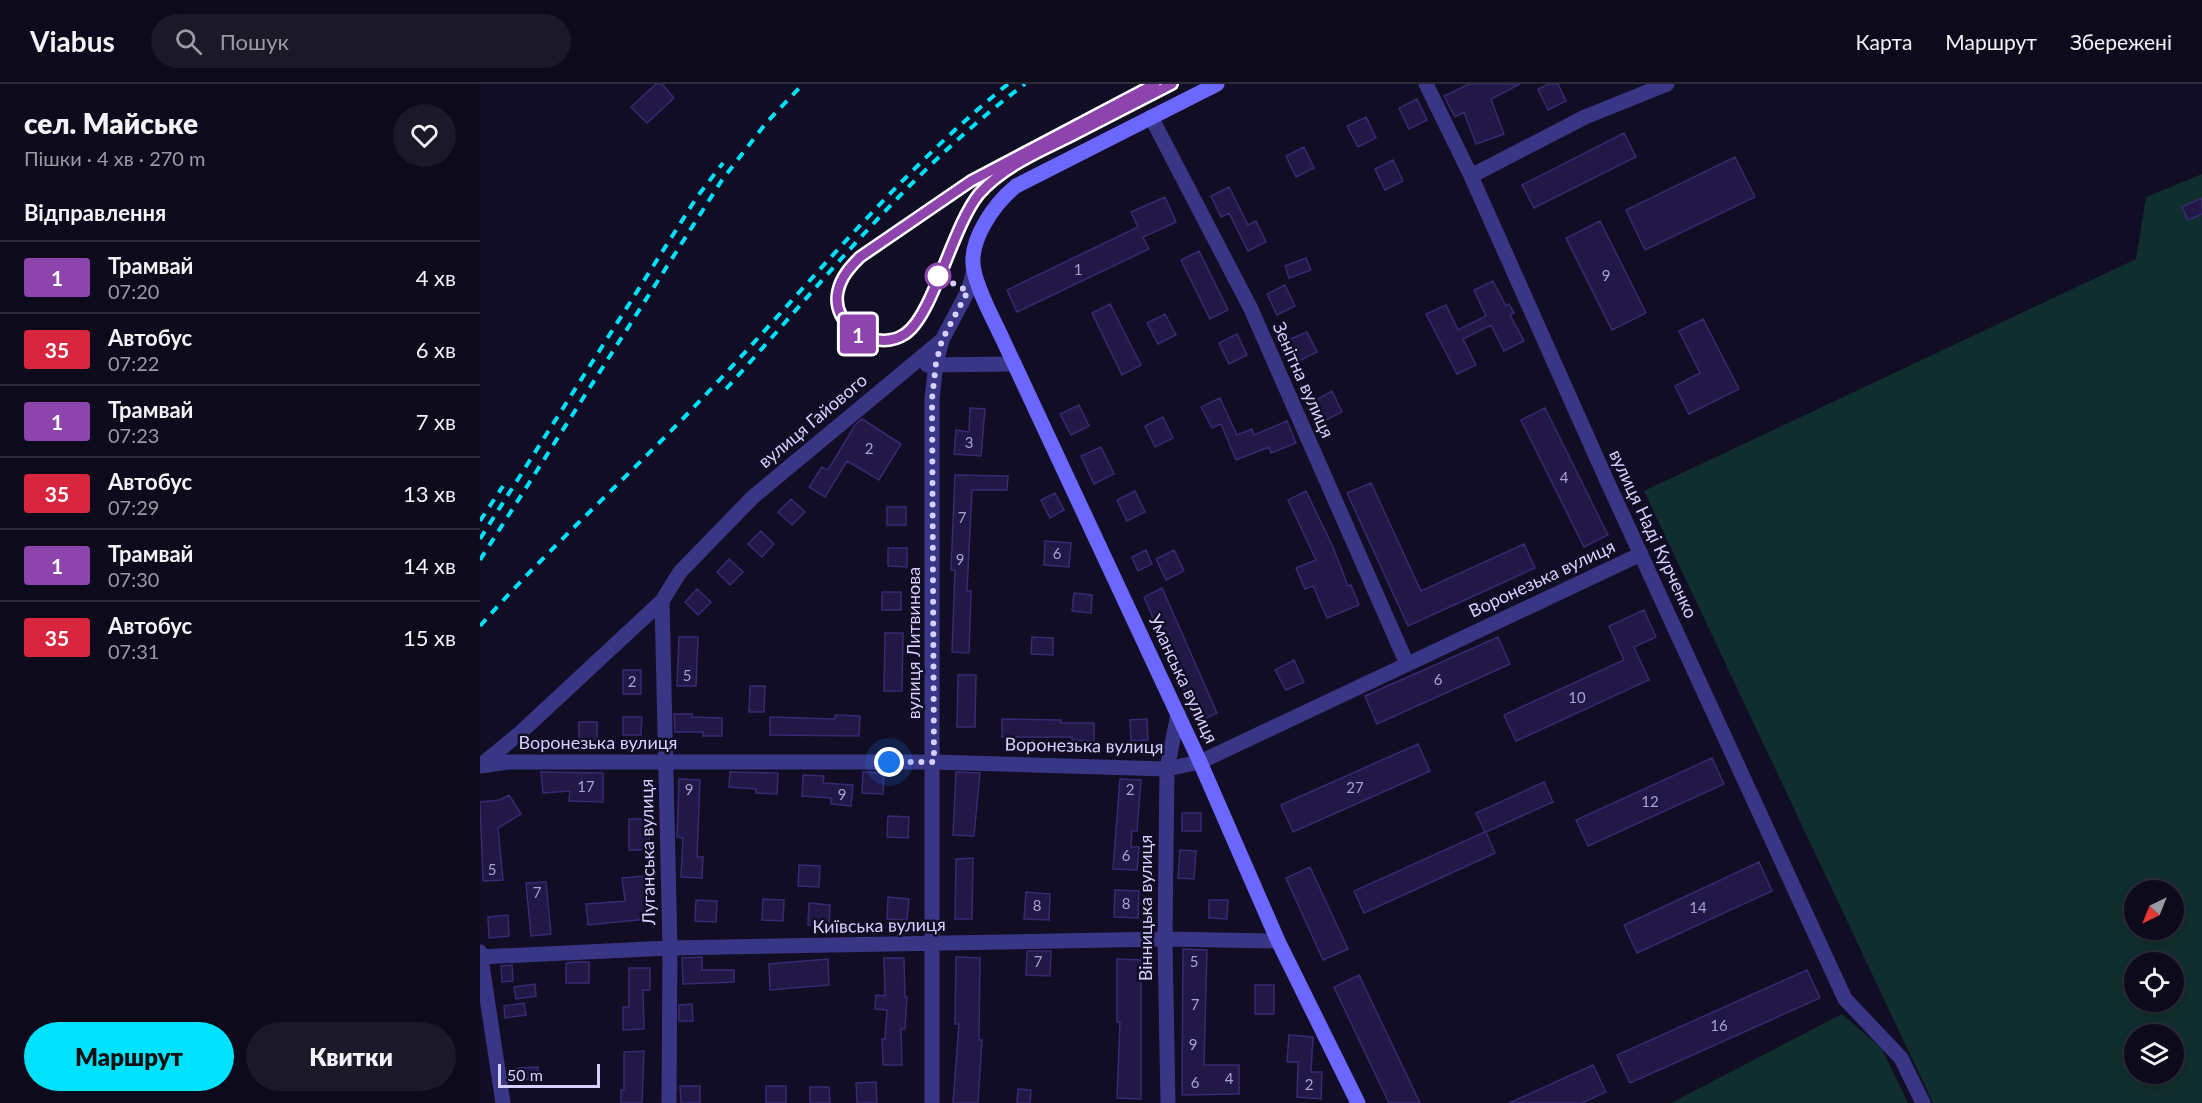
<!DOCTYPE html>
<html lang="uk">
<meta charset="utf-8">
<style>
:root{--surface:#0d0a1b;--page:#1b1828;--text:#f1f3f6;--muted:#9a9aa3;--line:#2d2b3a;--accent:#00e1fb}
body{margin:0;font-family:Lato,sans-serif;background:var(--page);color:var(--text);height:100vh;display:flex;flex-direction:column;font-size:22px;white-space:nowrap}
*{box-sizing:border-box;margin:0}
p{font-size:20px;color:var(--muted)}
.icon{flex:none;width:33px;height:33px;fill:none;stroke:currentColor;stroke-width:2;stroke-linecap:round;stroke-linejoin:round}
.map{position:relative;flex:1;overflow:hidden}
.sheet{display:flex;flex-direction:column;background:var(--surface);width:480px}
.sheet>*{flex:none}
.badge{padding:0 12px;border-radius:4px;font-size:21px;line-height:39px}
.needle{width:39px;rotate:223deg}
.fabs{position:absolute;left:1644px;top:796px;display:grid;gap:12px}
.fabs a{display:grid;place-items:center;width:60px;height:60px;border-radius:50%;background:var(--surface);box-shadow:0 3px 9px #0003,0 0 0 2px var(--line);font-size:30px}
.scale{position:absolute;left:18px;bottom:15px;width:102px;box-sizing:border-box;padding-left:6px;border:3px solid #d5d0ff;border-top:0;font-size:16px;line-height:21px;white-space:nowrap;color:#d5d0ff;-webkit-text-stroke:4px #110d24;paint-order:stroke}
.you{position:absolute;width:30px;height:30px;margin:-15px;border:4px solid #fff;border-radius:50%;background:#1a73e8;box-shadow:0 0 0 9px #1a73e833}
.map>.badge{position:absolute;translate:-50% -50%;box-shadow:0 0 0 3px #fff}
h2{padding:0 24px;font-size:22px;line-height:54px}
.round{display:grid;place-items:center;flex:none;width:63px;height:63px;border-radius:32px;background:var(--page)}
.overview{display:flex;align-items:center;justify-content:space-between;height:102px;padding:0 24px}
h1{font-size:28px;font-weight:800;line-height:45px}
.action{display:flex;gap:12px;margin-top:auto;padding:12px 24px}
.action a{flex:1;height:69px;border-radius:36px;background:var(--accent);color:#111;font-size:24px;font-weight:800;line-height:69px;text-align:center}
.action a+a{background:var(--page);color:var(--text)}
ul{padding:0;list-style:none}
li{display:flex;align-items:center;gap:18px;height:72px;padding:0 24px;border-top:2px solid var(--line)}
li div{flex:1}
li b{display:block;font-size:22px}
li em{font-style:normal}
li .badge{min-width:66px;font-weight:700;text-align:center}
header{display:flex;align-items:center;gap:36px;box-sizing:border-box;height:84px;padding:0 30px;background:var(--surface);border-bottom:2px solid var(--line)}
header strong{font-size:28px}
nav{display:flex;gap:33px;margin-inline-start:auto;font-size:21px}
.search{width:420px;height:54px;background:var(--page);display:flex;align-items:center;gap:15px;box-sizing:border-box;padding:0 21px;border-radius:33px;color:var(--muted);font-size:22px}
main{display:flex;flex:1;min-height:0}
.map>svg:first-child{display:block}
</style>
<header>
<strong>Viabus</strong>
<div class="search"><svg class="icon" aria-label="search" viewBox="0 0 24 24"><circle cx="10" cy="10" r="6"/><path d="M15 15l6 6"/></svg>Пошук</div>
<nav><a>Карта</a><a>Маршрут</a><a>Збережені</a></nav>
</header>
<main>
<section class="sheet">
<div class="overview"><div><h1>сел. Майське</h1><p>Пішки · 4 хв · 270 m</p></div><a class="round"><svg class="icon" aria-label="heart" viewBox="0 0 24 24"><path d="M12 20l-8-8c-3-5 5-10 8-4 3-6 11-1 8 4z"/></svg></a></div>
<h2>Відправлення</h2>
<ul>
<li><span class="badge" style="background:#8e44ad;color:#fff">1</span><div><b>Трамвай</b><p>07:20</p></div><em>4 хв</em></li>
<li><span class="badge" style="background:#d7263d;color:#fff">35</span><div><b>Автобус</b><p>07:22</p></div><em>6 хв</em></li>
<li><span class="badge" style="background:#8e44ad;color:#fff">1</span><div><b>Трамвай</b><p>07:23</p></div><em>7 хв</em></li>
<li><span class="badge" style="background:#d7263d;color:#fff">35</span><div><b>Автобус</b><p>07:29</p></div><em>13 хв</em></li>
<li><span class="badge" style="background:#8e44ad;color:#fff">1</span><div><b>Трамвай</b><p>07:30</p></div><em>14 хв</em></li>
<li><span class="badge" style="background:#d7263d;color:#fff">35</span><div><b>Автобус</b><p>07:31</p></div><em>15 хв</em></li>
</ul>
<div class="action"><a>Маршрут</a><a>Квитки</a></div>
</section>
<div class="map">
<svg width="1722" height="1019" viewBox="0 0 1722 1019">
<rect width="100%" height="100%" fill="#110d24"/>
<path fill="#102e2d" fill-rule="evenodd" d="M 1722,90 L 1722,1019 L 1453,1019 L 1164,407 L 1656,175 L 1666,113 ZM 1654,807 L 1694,807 L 1694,846 L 1654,846 ZM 1654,879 L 1694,879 L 1694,918 L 1654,918 ZM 1654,951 L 1694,951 L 1694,990 L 1654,990 Z
M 1362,930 L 1402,965 L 1428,1019 L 1191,1019 Z"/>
<path fill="#211846" stroke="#382973" stroke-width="1.5" d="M 176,0 L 182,0 L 194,14 L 167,39 L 151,23 Z
M 989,0 L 1040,0 L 1011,15 L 1024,50 L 996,60 L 984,28 L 975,33 L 964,12 Z
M 1069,0 L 1078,0 L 1086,17 L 1068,26 L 1058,5 Z
M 937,15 L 947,36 L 929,45 L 919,24 Z
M 886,33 L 896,54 L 878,63 L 867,42 Z
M 1144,49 L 1156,73 L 1054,124 L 1042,101 Z
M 824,63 L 834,84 L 816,93 L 806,72 Z
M 1255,73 L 1275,113 L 1165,166 L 1146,126 Z
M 913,76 L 923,97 L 905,106 L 895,85 Z
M 749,103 L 768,141 L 776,137 L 786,158 L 768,167 L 749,129 L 741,133 L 731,112 Z
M 685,113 L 696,138 L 663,153 L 669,165 L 537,228 L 527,206 L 658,143 L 651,128 Z
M 1722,114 L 1722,130 L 1708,136 L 1702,123 Z
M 1120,137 L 1166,229 L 1132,246 L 1086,154 Z
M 719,167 L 748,226 L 730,235 L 701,176 Z
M 826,174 L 831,186 L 809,194 L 805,182 Z
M 1013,197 L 1026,222 L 1029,220 L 1034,229 L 1030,231 L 1044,257 L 1024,267 L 1011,241 L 983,255 L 996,281 L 977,290 L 946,230 L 966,221 L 978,246 L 1006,232 L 994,206 Z
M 805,201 L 815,222 L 797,231 L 787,210 Z
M 630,220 L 661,281 L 642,291 L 612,229 Z
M 685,230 L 696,251 L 678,260 L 667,239 Z
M 1223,235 L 1259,305 L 1209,330 L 1195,302 L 1220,289 L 1199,247 Z
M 827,248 L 837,268 L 819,277 L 808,256 Z
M 757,250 L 767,271 L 749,280 L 739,259 Z
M 852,307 L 862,328 L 844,337 L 834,317 Z
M 740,314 L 757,351 L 772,345 L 774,351 L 807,337 L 816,359 L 791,369 L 789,363 L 756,376 L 741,340 L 732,344 L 721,323 Z
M 599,321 L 609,342 L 591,351 L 580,330 Z
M 490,324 L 505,325 L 501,372 L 474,370 L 476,346 L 489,348 Z
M 1065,324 L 1128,451 L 1104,463 L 1041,336 Z
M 683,333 L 693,354 L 675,363 L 665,342 Z
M 382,335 L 421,360 L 399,396 L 367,377 L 345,413 L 329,403 L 342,383 L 348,386 L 375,341 Z
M 621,363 L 634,390 L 614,400 L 601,372 Z
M 475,391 L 528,392 L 527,406 L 492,406 L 487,507 L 491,507 L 489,569 L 472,568 L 475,486 L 471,486 Z
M 891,399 L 941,507 L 1044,460 L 1055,484 L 928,542 L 867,409 Z
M 655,407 L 665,428 L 647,437 L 637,416 Z
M 826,407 L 853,463 L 868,502 L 871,501 L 879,521 L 847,534 L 833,502 L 825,505 L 816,484 L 836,476 L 808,416 Z
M 575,409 L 584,426 L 570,434 L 561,416 Z
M 311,415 L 325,428 L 312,441 L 298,428 Z
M 407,423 L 426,423 L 426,441 L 407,441 Z
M 281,447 L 294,460 L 282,473 L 268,460 Z
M 565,457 L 591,459 L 589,483 L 564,481 Z
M 408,464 L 427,464 L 427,483 L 408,482 Z
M 666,466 L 672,480 L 658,487 L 652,473 Z
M 694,466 L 704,487 L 686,496 L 676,475 Z
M 249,475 L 263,488 L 250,501 L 237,488 Z
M 682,504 L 737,629 L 718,638 L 664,513 Z
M 217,505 L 231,518 L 218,531 L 205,518 Z
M 402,508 L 421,508 L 421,526 L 402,526 Z
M 594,509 L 612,511 L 611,529 L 592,527 Z
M 1164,526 L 1176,553 L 1154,563 L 1169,596 L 1036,657 L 1024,631 L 1144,576 L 1129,542 Z
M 405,549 L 423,549 L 422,607 L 404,607 Z
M 199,553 L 218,553 L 216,602 L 197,602 Z
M 552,553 L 573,554 L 573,571 L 551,570 Z
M 1018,553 L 1030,580 L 897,640 L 885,612 Z
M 814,576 L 824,598 L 806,606 L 795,586 Z
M 143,586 L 161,586 L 161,610 L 143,610 Z
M 478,591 L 496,591 L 495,643 L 477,643 Z
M 270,602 L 285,602 L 284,628 L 269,628 Z
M 194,630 L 212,630 L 212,633 L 242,634 L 242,652 L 223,652 L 223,648 L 195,648 Z
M 355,631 L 380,632 L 379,652 L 290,651 L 290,633 L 355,635 Z
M 143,633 L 162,633 L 161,651 L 143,651 Z
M 522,635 L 581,636 L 581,639 L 614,639 L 614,657 L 592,656 L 592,653 L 522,653 Z
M 667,635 L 668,656 L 651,657 L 650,636 Z
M 99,638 L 117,638 L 117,656 L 99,656 Z
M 938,660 L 950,687 L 813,748 L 801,721 Z
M 1232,674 L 1244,700 L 1108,762 L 1096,736 Z
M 61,688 L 123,689 L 123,718 L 89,717 L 90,707 L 63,709 Z
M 250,688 L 298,689 L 297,710 L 276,709 L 276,705 L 249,703 Z
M 383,688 L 404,689 L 403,710 L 382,709 Z
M 476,688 L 500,689 L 494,752 L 473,751 Z
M 323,691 L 344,692 L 343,699 L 373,701 L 371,722 L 351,720 L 351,714 L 322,712 Z
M 199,695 L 220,696 L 217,773 L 223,773 L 222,794 L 201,793 L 203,754 L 197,753 Z
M 640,695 L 661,696 L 657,747 L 652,747 L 651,763 L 659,763 L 657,786 L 633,785 Z
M 1064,698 L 1073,718 L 1006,748 L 1015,769 L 884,829 L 874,807 L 1005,748 L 996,729 Z
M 29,711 L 41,730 L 18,744 L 23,796 L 3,797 L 0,718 L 20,716 Z
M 702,729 L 721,729 L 721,747 L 702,747 Z
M 408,732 L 429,733 L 428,754 L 407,753 Z
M 149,735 L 169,735 L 169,766 L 149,766 Z
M 700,766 L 716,767 L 714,795 L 698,794 Z
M 493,774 L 492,835 L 475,835 L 476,775 Z
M 1279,778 L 1292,807 L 1157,869 L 1144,841 Z
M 319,781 L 340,782 L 339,803 L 318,802 Z
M 830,783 L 868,865 L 843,876 L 806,794 Z
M 163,792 L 167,835 L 108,841 L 106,820 L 145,817 L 142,794 Z
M 66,798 L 71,850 L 51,852 L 46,799 Z
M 635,806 L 659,807 L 658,834 L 634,833 Z
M 546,808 L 570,810 L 569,836 L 544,835 Z
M 408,813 L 429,815 L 427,836 L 407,835 Z
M 283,815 L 304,816 L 303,837 L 282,836 Z
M 216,816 L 237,817 L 236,838 L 215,837 Z
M 729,816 L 748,816 L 747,835 L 729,834 Z
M 329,819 L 350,821 L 349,842 L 328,841 Z
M 28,831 L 29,852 L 9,854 L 8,833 Z
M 703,865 L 727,866 L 724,981 L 759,981 L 759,1010 L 702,1011 Z
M 547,867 L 571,867 L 570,892 L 546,891 Z
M 222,873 L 222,886 L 254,886 L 254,898 L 203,900 L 202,874 Z
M 476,873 L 500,874 L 499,956 L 502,956 L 498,1019 L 473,1019 L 479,940 L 475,940 Z
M 404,874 L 424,874 L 425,913 L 427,913 L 425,945 L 421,945 L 422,981 L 403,981 L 402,955 L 405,955 L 407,926 L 395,925 L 396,911 L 405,912 Z
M 348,875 L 349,901 L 290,906 L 289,880 Z
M 637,875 L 661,876 L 661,1015 L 637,1014 L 640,938 L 637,938 Z
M 96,878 L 109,878 L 109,899 L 86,899 L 86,879 Z
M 32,881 L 33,897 L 22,898 L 21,882 Z
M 149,884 L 170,884 L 170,906 L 163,906 L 164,945 L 143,946 L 143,923 L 149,923 Z
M 1327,886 L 1340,914 L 1150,999 L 1137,971 Z
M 879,891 L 940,1019 L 909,1019 L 854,903 Z
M 55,900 L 56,912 L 36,915 L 34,903 Z
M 775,901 L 794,901 L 794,930 L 775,930 Z
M 44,919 L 46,931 L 25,934 L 24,922 Z
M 212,920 L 213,937 L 199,937 L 199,921 Z
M 809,951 L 833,953 L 831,988 L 842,988 L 841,1015 L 817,1013 L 818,978 L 807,978 Z
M 164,967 L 162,1019 L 141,1019 L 141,1006 L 144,1006 L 144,968 Z
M 1113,981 L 1126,1008 L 1102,1019 L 1029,1019 Z
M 58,983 L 58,995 L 37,996 L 37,984 Z
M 396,998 L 397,1019 L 377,1019 L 376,999 Z
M 200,1002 L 220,1002 L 220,1019 L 201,1019 Z
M 286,1002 L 306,1002 L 306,1019 L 286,1019 Z
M 330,1003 L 349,1003 L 350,1019 L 330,1019 Z
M 538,1005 L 551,1006 L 550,1019 L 537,1019 Z"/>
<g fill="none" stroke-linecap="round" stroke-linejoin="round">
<path stroke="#393685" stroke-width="15" d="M 946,0 L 991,92 L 1127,397 L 1365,915 L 1421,974 L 1443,1019
M 671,33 L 771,225 L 927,580
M 991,92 L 1105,33 L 1187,0
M 447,281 L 534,280
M 182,517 L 190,864 L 189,1019
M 0,682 L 28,678 L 454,678 L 687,685 L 720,678 L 1161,470
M 0,682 L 40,649 L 182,517 L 200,488 L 273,413 L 462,256 L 488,207 L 494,186
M 0,868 L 23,1019
M 0,873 L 190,864 L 685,855 L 798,857
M 452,1019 L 452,315 L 456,279 L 462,256
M 688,1019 L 685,855 L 687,685 L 698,630"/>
<path stroke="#6b67ff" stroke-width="15" d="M 737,0 L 536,102 C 515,119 487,157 494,187 C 499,210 513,234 523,256 L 720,678 L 798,857 L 878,1019"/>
<path stroke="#00e1fb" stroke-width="1.5" d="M 675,0 L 491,97 L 380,173 C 370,183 361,193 358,207 C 351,243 397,269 425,250 C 452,233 472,143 499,110 C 522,83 559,68 591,52 C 624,34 658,17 692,0"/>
<path stroke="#00e1fb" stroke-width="4" stroke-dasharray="9 8" stroke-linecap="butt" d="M 246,305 C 341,200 431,85 545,0
M 0,437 L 23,402
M 0,455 L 217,113 L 243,79
M 0,476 L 242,96 L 286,39 L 323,0
M 0,542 C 73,459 156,386 231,305 C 329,201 417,90 528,0"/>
</g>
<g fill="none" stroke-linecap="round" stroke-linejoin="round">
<g stroke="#fff" stroke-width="14">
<path id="line" d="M 675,0 L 491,97 L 380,173 C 370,183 361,193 358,207 C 350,243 397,269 425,250 C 453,232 472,143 499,110 C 522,84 556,69 587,54 C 622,36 657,18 692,0"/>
</g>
<use href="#line" stroke="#8e44ad" stroke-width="9"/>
<path stroke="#d5d0ff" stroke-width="6" stroke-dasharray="0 10.8" d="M 409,678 L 454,678 L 452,315 L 456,279 L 462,256 L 488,207 L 458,192"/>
</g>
<circle fill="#fff" stroke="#8e44ad" stroke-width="3" cx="458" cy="192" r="12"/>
<g text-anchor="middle" stroke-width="5" stroke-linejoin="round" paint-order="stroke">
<g font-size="15" fill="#a8a2d1">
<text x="598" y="191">1</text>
<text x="1126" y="197">9</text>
<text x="489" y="364">3</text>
<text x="389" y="370">2</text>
<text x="1084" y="399">4</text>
<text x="482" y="439">7</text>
<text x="577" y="475">6</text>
<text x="480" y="481">9</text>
<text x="207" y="597">5</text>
<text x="958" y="601">6</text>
<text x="152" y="603">2</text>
<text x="1097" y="619">10</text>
<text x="106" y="708">17</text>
<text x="875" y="709">27</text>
<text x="209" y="711">9</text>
<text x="650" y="711">2</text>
<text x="362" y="716">9</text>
<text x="1170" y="723">12</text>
<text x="646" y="777">6</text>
<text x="12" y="791">5</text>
<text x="57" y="814">7</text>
<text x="646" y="825">8</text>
<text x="557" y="827">8</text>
<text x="1218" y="829">14</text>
<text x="558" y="883">7</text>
<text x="714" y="883">5</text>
<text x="715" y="926">7</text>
<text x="1239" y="947">16</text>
<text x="713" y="966">9</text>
<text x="749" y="1000">4</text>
<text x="715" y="1004">6</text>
<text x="829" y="1006">2</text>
</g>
<g font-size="18" fill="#d5d0ff" stroke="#110d24">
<text transform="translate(823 296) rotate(66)" y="6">Зенітна вулиця</text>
<text transform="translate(333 337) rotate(-40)" y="6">вулиця Гайового</text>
<text transform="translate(1173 450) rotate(65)" y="6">вулиця Наді Курченко</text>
<text transform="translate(1062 495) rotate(-25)" y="6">Воронезька вулиця</text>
<text transform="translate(434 559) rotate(-90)" y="6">вулиця Литвинова</text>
<text transform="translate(703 595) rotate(65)" y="6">Уманська вулиця</text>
<text x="118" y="665">Воронезька вулиця</text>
<text transform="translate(604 662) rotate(1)" y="6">Воронезька вулиця</text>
<text transform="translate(168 768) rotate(-91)" y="6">Луганська вулиця</text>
<text transform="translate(666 824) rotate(-90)" y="6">Вінницька вулиця</text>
<text transform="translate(399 842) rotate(-1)" y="6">Київська вулиця</text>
</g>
</g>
</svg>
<div class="fabs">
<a><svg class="needle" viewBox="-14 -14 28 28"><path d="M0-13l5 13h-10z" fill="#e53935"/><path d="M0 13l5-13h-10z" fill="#9a9aa3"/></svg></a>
<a><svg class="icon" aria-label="locate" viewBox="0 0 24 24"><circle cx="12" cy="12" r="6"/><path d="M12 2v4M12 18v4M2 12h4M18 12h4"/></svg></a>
<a><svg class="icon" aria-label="layers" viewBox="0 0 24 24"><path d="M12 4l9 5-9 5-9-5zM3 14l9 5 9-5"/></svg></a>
</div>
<div class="scale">50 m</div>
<div class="you" style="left:409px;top:678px"></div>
<b class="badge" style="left:378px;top:250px;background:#8e44ad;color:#fff">1</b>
</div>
</main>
